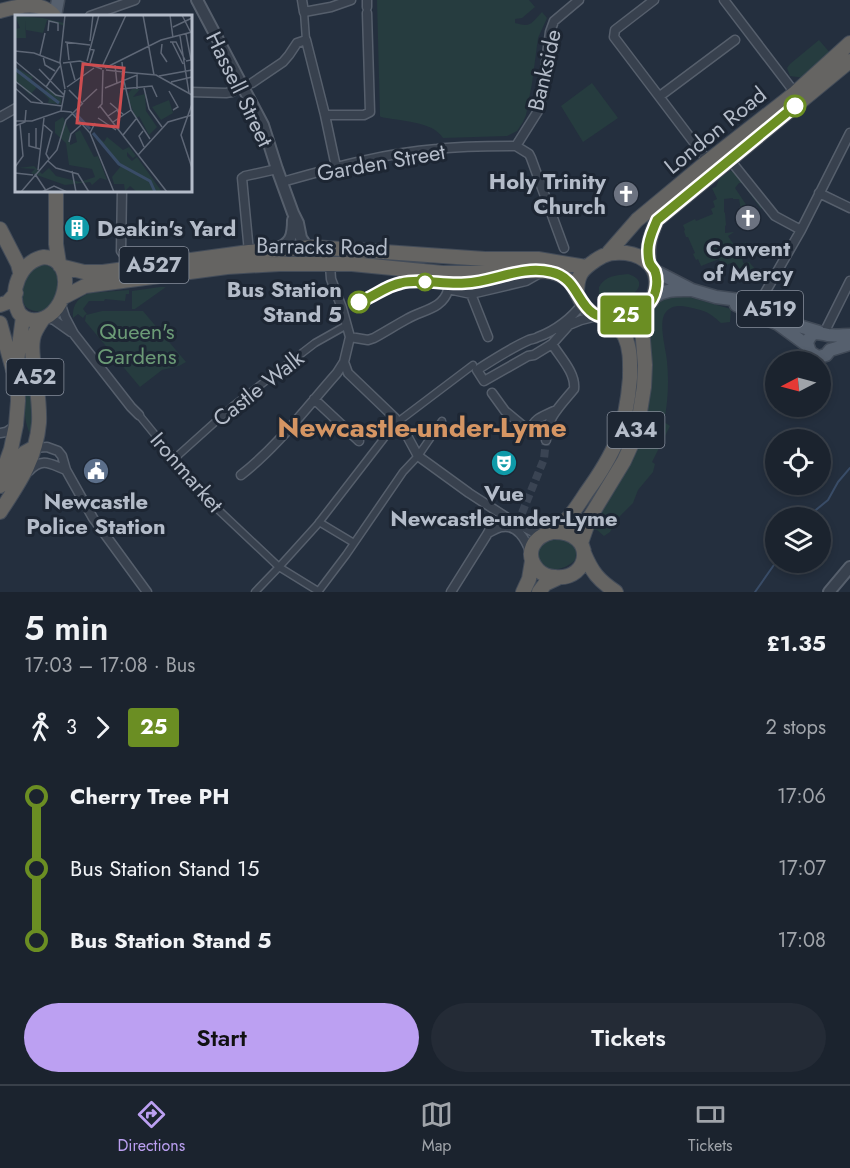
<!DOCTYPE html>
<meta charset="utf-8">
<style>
:root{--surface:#1b232e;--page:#242b36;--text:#f1f3f6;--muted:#a0a4aa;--line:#39404a;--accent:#bca0f2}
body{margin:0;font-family:Jost,sans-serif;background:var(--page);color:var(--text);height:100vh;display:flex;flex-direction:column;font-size:22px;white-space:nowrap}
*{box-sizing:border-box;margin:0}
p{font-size:20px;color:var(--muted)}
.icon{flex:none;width:33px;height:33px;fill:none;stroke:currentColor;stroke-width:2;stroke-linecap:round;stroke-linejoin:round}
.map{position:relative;height:592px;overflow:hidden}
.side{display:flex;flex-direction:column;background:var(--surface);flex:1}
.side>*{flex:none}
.badge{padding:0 12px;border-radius:4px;font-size:21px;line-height:39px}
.needle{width:39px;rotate:264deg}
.buttons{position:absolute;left:765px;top:351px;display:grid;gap:12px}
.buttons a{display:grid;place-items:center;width:66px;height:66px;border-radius:50%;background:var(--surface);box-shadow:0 3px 9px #0003,0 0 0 2px var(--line);font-size:30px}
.map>.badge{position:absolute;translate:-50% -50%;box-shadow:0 0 0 3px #fff}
.legs{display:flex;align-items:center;gap:9px;height:66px;padding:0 24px;font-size:20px}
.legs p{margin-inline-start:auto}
.headline{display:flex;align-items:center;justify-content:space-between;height:102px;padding:0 24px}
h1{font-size:33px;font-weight:600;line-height:45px}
.action{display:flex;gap:12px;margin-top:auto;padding:12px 24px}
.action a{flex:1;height:69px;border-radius:36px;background:var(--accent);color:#111;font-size:24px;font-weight:600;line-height:69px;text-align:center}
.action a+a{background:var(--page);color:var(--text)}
ul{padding:0 24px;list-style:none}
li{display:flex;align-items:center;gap:21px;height:72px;font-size:22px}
li i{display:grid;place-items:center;width:9px;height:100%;margin:0 8px;background:currentColor}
li i::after{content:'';width:15px;height:15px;margin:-8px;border:4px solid;border-radius:50%;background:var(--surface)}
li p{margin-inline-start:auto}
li:first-child i{background:linear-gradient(#0000 50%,currentColor 0)}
li:last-child i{background:linear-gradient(currentColor 50%,#0000 0)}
.menu{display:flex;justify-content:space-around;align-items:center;height:84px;border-top:2px solid var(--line);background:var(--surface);font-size:16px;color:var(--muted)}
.menu a{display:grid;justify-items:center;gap:3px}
.menu .selected{color:var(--accent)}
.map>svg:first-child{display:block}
</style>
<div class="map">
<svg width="850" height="592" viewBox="0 0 850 592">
<rect width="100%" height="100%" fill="#242f3e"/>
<path fill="#263c3f" d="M 377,0 L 529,0 L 535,7 L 522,18 L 515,19 L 515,23 C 532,28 531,23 542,12 L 547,18 L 538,38 L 532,83 L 526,115 L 523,122 L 517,131 L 507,136 L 443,138 C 433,121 399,121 381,117 L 380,116 Z
M 819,40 L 831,54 L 805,78 L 790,76 L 787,68 L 790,64 Z
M 592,83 L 618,118 L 583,142 L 561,106 Z
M 730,171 L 736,172 L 764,207 L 761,208 L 761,209 L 742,183 L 739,183 L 735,188 L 751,212 L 742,213 L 742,210 L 741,210 L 739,199 L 733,199 L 733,198 L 724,199 L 724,212 L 725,213 L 726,225 L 725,226 L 725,233 L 734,232 L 728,236 L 736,248 L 746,242 L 747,246 L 741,247 L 743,263 L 749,262 L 757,271 L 754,275 L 750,273 L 745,275 L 741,268 L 735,271 L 731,263 L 722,267 L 719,259 L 701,266 L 698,259 L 696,260 L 693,254 L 695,253 L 688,237 L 686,237 L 684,231 L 685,230 L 683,225 L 695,219 L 696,221 L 713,214 L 711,209 L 715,207 L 713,201 L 717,199 L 712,188 L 716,187 L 719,179 Z
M 41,264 C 74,266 53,330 25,306 C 20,295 22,277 32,269 C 35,267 38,266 41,264 Z
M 628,274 C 659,283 618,313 599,295 L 599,287 C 605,276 616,275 628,274 Z
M 160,287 L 166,287 L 135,309 L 132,309 L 132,291 Z
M 129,290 L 129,294 L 126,294 L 125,301 L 105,299 L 104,301 L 89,301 L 83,309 L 87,314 L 85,315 L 83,318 L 78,314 L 73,318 C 72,305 78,297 90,293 Z
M 682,295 L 731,309 L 730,322 L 721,323 C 708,311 705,311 688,307 C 679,305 669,305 664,315 C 659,327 666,349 667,361 C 669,382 668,402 664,422 L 670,426 L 652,462 L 655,464 L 653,472 L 638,490 L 633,503 L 616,520 L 610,532 L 604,536 L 597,530 L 590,530 C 602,501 623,477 636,449 C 643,435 645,420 647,404 C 649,391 651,377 651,363 C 651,330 636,301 682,295 Z
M 102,311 L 143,311 L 186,362 L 179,366 L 162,370 L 140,387 L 85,321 L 86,315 Z
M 29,377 L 34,415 L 32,431 L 29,432 C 22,415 25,396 22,378 Z
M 553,537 L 571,542 L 577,550 L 575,560 C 565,571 539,576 538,554 C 538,551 538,548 541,545 C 543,542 549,539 553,537 Z"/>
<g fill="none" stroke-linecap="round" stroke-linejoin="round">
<path stroke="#394c67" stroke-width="2" d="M 806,518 L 828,500 L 838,482 L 850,468
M 755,592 L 776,562"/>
<path stroke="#3a4453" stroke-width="8" stroke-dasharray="8 4" stroke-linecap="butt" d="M 522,513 L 544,459 L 546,440"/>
<g stroke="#565f6c" stroke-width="9">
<path id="pedestrian" d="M 304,12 L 306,40
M 139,415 L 209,501 L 279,567 L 318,591
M 174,459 L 233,406 L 315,343 L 347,325
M 319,522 L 354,543
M 255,592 L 279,567 L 317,525 L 395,424 L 473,365
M 318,592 L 346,555 L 403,472 L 418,456 L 442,421"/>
</g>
<g stroke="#565f6c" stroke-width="11">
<path id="minor" d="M 302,0 L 304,12 L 331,7 L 351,0
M 367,0 L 367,7
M 654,0 L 615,30 L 614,37 L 708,161
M 724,0 L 795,93
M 90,16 L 135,0
M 252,83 L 283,62 L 289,55 L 297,43 L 306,40 L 325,115 L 336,167
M 190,92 L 226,93 L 232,92 L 241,86
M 660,96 L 735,40
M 325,115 L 364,115 L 370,112 L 367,13
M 0,117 L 16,108
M 516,146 L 538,111 L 541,100 L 550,32 L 554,21 L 579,0
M 516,146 L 529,154 L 531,158 L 564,248
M 730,160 L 775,216 L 801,230
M 282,182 C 332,168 384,153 437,149 C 463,146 490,146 516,146
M 122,190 L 121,251 L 134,268
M 819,193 L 850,208
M 249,252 L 242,178 L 245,176 L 277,169
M 330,265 L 331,279 L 342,308 L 350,337 L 344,362 L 348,373 L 395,418 L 405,432 L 418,456 L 469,493 L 509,519 L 535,533 L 544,535
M 448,289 L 471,294 L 526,281 L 540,273
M 471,294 L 488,337
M 60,302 L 65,317 L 74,334 L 131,407 L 139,415
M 582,304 C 572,318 555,331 538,337 C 535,339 532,339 529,340 C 511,348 494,359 477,370 L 484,381 L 528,356 L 534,355 L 552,344 L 569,325 L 581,320 L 597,316
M 758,305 L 801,230 L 850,133
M 46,317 L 54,320 L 71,332
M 824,333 L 850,281
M 350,337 L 368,340 L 374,338 C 385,332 396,325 407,319 C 422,310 443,309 448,290 C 449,283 448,278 443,273
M 492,393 L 505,411 L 528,430 L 530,430 C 536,417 542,417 554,411
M 314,399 L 359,441
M 0,433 L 6,432 L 15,426
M 546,440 C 546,418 561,405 574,389 C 576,373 560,357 552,344
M 34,448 L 47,447 L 58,451 L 62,456 L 66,470 L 93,518 L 147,592
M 29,471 C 43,457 50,464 66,470
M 241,475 C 278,446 306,408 337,373 L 344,362
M 488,533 C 493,531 498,527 502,527 C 517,524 526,540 530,552
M 451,592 L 488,533 C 492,523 498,518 509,519"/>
</g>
<g stroke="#565f6c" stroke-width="14">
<path id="tertiary" d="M 197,0 L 263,125 L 277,169 L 293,213 L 298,223 L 301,238 L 305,244 L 310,247
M 275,249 C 291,244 293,236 293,220
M 829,592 L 850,567"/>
</g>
<g stroke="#414a57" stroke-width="15">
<path id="primary" d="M 55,16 L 58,0
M 655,271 L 692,290 L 716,297 L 747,301 L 774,310 L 799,326 L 819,332
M 654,297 C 666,289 676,290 691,290
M 736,305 L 778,324 L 808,346
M 850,335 C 843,335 835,336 828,335 C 817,333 812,330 807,343 L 810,352 L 818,357 L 826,355 L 830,350 L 850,344"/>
</g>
<g stroke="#434c59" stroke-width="16">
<path id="trunk" d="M 0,11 C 19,6 41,0 54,16
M 56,190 L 56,244 L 59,263
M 0,229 L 18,264 L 20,272
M 609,252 L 637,220 L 708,161 L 795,93 L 850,43
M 44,257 C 80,259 66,324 31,320 C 26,319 22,317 19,313 C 8,292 20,261 44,257 Z
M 649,263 C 647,245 650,236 657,220 L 850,61
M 60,266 L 84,272 L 103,272 L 249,252 L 313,247 L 485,259 L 538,259 L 586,267
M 62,298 L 85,286 L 227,267 L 280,264 L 352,264 L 443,273 L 544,271 C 553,272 563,275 569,281 C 575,287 577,295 581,301 C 587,311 600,319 612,318 C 622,318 637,313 646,306 C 651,303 654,297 655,291 C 660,270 647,256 626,253 C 614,252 606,253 596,260 C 581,270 577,275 577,294
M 0,305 L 8,302 L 16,293
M 0,323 L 13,370
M 0,480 L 11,449 L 16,425 L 18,401 L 17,361 L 23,317
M 0,486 L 9,480 L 24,453 L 33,448
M 0,512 C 19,483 36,459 39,423 C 40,407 37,389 35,372 C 33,361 31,350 33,339 C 34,332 39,325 43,319
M 553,532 C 567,522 577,507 586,493 C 615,453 626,428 630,378 C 630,364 631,350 625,337 C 622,330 616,324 611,319
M 553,532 C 597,531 591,581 555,577 C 549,577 542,574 538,570 C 523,553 534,536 553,532 Z
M 581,543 L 590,517 L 624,461 L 634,439 L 639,418 L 644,387 L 645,365 L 642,328 L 643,315 L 647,306
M 584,553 C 592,572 598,580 616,592
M 523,592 L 529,579 L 532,561
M 539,592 L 545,584 L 558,578"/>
</g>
<use href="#pedestrian" stroke="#38414e" stroke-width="6"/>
<use href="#minor" stroke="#38414e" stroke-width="8"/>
<use href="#tertiary" stroke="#38414e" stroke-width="10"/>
<use href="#primary" stroke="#56606e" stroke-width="12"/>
<use href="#trunk" stroke="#656462" stroke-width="14"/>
</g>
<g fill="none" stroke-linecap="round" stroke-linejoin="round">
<g stroke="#fff" stroke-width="14">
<path id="line-1" d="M 359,302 C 374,297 385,286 401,283 C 421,278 444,285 465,283 C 494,282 521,265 551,272 C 586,279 574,327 622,316 C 630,314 640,311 647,306 C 656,298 659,282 655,271 C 654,269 651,266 650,264 C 648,260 648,255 648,250 C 648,239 653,230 657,220 L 795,106"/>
</g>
<use href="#line-1" stroke="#6b8e23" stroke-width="9"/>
</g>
<defs>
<g id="church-disc" transform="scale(1.35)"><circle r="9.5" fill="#6b7280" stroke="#1d2633"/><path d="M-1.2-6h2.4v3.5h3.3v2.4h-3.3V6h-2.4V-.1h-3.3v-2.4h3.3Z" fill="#fff"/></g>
<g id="building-disc" transform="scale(1.35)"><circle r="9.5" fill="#0f9aa8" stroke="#1d2633"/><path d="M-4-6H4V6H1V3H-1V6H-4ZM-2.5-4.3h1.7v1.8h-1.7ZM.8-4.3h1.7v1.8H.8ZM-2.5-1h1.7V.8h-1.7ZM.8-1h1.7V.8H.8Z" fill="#fff"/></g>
<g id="theatre-disc" transform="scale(1.35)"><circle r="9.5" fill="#0f9aa8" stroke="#1d2633"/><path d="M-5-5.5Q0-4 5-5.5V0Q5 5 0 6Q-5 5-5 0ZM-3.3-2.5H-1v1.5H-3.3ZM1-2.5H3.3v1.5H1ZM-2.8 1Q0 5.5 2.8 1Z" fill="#fff"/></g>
<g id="civic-disc" transform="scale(1.35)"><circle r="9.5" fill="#5c6f8a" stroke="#1d2633"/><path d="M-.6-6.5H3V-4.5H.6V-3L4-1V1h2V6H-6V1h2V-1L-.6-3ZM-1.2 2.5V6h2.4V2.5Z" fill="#fff"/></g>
</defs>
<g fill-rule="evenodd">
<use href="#church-disc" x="626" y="194"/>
<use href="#church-disc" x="748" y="218"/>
<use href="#building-disc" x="77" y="228"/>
<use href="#theatre-disc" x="504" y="463"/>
<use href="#civic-disc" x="96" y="471"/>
</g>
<g fill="#fff" stroke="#6b8e23" stroke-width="3">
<circle cx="795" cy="106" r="10"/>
<circle cx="425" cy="282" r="8"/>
<circle cx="359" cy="302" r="10"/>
</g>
<g text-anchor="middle" stroke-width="6" stroke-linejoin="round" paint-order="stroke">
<g fill="#1d2633" stroke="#878f9c" stroke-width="1.5">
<rect x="119.5" y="247" width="69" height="36" rx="4.5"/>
<rect x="737" y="291" width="66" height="36" rx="4.5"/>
<rect x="6.5" y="359" width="57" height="36" rx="4.5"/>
<rect x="607.5" y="412" width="57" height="36" rx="4.5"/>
</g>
<g font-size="21" font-weight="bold" fill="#b4bcc9">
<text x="154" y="272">A527</text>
<text x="770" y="316">A519</text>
<text x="35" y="384">A52</text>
<text x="636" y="437">A34</text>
</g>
<g font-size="22" fill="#b4bcc9" stroke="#1d2633">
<text transform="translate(544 70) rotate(-77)" y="8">Bankside</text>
<text transform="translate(240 89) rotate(64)" y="8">Hassell Street</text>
<text transform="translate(715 130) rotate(-39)" y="8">London Road</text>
<text transform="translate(381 162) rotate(-10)" y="8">Garden Street</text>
<text transform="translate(322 246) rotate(1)" y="8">Barracks Road</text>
<text transform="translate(258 388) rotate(-38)" y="8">Castle Walk</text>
<text transform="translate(187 472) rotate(49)" y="8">Ironmarket</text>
</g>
<g font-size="22" font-weight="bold" fill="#b4bcc9" stroke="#1d2633">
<text x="606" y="189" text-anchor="end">Holy Trinity<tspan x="606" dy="25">Church</tspan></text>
<text x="97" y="236" text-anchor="start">Deakin's Yard</text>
<text x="748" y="256">Convent<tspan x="748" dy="25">of Mercy</tspan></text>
<text x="504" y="501">Vue<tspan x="504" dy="25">Newcastle-under-Lyme</tspan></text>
<text x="96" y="509">Newcastle<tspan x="96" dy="25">Police Station</tspan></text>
</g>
<g font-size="22" font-weight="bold" fill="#b4bcc9" stroke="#1d2633" text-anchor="end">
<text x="342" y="297">Bus Station<tspan x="342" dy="25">Stand 5</tspan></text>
</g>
<g font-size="22" fill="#6b9a76" stroke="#1d2633">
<text x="137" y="339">Queen's<tspan x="137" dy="25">Gardens</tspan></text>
</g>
<g font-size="28" font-weight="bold" fill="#d59563" stroke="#1d2633">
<text x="422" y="437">Newcastle-under-Lyme</text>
</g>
</g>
<g transform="translate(15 15)">
<rect width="177" height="177" fill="#242f3e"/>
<path d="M 0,1 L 28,3 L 49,8 L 50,11 L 32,5 L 28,18 L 11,15 L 10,6 L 11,23 L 0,23 L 0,14 L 5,13 ZM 0,52 L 18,62 L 16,65 L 30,76 L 32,74 L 46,83 L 46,89 L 33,88 L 34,84 L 22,72 L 15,80 L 0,66 ZM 117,74 L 125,74 L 118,82 L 130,79 L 131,96 L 142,112 L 134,120 L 124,101 L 121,104 L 112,80 ZM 154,85 L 158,98 L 146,105 L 137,92 ZM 48,102 L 55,118 L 55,130 L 62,127 L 60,118 L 65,115 L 79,142 L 83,141 L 92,165 L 85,163 L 77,170 L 75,167 L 50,170 L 16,158 L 20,154 L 4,153 L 19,151 L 27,159 L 34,153 L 41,161 L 65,167 L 80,162 L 77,154 L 54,150 L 51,128 L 40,118 L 40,107 ZM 76,117 L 89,127 L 92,122 L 108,135 L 114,132 L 121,141 L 118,143 L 112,137 L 112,141 L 117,146 L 122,142 L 147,177 L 122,177 L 115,171 L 110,176 L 109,169 L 99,169 L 97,162 L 106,151 Z" fill="#263c3f"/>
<path fill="none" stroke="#394c67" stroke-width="3" d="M 0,54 L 44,88M 60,98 L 75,114M 78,118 L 104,149 L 135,166 L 140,177"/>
<path fill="none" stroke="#5e6776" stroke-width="1.5" d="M 50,0 L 45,47 L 50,74M 128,0 L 139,60M 155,0 L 158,23M 167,0 L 176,18M 158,12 L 177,3M 33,16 L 34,6 L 43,8 L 43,16M 165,21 L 174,78M 75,26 L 78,0M 50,27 L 75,30M 52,27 L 54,45M 155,27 L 161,27 L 170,45M 157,27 L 168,49M 147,29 L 146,38 L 152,47M 74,34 L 79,35 L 75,48M 0,36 L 19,38 L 45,48M 25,40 L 30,18M 28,41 L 30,50 L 40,56M 0,46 L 41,80 L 49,82M 72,46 L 84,0M 171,46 L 176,45 L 171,19M 55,47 L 60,65M 48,48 L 65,46 L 87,54M 100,50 L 102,69M 87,52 L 111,0M 90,53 L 146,25 L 177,17M 24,54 L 49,80M 91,55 L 108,57 L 107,47M 108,57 L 141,60 L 177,80M 107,58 L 116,95 L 135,124M 144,61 L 177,55M 0,66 L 28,88M 156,67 L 177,62M 31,72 L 45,51M 52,72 L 79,53M 0,73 L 16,87 L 47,91M 90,73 L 122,60 L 122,74M 129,73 L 134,94 L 147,112M 54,75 L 68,89M 154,76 L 163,92 L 158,95M 106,79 L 106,74 L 137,71 L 142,82M 68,87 L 82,74M 95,88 L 109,100M 177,89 L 166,120 L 177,153M 85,91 L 152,177M 83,93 L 87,89 L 88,55M 46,96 L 56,97 L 75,118M 93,101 L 102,95 L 106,102M 83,103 L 101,115M 0,106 L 17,106 L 46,96 L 50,75M 98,107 L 116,95M 80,108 L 75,118 L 99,177M 29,110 L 37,117 L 31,139 L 34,144M 0,111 L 10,107 L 11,95M 128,116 L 124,121 L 129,132M 14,118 L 14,131 L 25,134M 108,120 L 121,104M 54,127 L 56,119 L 66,110M 21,133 L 21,113M 123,140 L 153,107 L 177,100M 33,146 L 41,153 L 63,159 L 74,177M 0,152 L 8,141 L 5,109M 23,155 L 29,103M 57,156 L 61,177M 0,158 L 18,160M 20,159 L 32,177M 6,177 L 42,135 L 51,105 L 67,89M 27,177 L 39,171 L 52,177"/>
<path fill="#ce4d50" fill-opacity="0.15" stroke="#ce4d50" stroke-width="3" d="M 68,49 L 109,53 L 103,112 L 62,108 Z"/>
<rect width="177" height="177" fill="none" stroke="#b4bcc9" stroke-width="3"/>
</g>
</svg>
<div class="buttons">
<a><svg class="needle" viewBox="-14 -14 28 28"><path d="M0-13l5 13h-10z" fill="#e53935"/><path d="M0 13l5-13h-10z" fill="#a0a4aa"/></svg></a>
<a><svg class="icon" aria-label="locate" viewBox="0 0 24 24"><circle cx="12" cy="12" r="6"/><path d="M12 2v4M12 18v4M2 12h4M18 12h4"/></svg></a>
<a><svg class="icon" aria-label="layers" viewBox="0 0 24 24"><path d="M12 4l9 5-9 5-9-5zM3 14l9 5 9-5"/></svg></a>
</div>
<b class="badge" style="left:626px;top:315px;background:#6b8e23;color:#fff">25</b>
</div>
<section class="side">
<div class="headline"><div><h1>5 min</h1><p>17:03 – 17:08 · Bus</p></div><b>£1.35</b></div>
<div class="legs"><svg class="icon" aria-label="walk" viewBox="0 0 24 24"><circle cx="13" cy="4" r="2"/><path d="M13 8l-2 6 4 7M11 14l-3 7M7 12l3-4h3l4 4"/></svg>3<svg class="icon" aria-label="forward" viewBox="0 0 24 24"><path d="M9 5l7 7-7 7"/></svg><b class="badge" style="background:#6b8e23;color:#fff">25</b><p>2 stops</p></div>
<ul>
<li><i style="color:#6b8e23"></i><b>Cherry Tree PH</b><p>17:06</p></li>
<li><i style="color:#6b8e23"></i><span>Bus Station Stand 15</span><p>17:07</p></li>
<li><i style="color:#6b8e23"></i><b>Bus Station Stand 5</b><p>17:08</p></li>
</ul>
<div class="action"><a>Start</a><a>Tickets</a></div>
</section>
<nav class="menu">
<a class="selected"><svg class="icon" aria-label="directions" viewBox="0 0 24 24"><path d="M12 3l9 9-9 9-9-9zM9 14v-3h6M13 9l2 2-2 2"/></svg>Directions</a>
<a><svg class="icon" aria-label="map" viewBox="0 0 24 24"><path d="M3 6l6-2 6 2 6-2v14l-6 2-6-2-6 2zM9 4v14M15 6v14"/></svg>Map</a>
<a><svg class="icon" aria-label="tickets" viewBox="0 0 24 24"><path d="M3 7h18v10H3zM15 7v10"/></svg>Tickets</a>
</nav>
